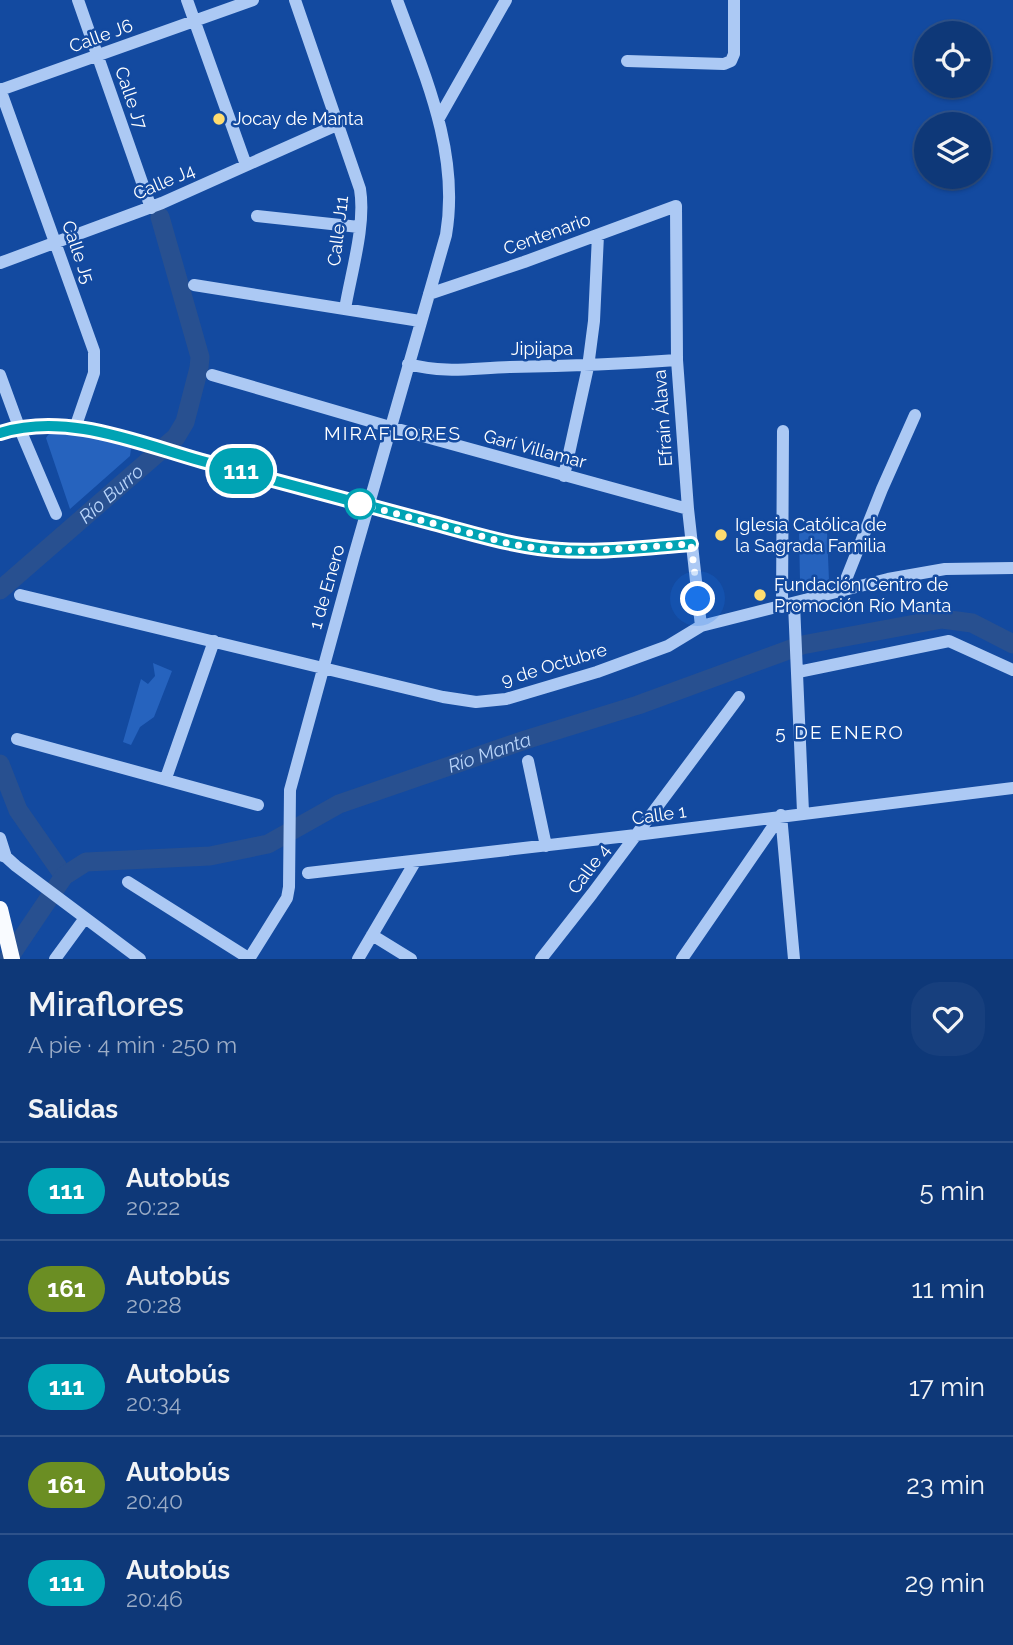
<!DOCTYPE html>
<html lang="es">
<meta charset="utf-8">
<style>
:root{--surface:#0e3878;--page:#173f7d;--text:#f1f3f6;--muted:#9bacc6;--line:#2e528a}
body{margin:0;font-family:Raleway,sans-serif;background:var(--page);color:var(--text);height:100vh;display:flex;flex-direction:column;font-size:26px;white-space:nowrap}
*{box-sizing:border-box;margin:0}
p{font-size:23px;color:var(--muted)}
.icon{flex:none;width:38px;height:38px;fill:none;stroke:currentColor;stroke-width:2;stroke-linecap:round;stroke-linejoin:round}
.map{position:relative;height:959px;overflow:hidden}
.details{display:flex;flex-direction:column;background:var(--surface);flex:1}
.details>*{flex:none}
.badge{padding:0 14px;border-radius:23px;font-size:24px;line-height:46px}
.buttons{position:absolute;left:914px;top:21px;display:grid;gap:14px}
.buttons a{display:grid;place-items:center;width:77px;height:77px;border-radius:50%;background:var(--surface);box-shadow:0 2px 5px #0004,0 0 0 2px var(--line);font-size:35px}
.you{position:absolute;width:35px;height:35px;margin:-18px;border:5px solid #fff;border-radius:50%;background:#1a73e8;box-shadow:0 0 0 10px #1a73e833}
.map>.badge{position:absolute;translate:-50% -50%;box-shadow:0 0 0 4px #fff}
h2{padding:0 28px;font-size:26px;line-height:63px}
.round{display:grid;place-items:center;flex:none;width:74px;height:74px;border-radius:28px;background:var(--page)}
.head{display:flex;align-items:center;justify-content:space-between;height:119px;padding:0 28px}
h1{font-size:33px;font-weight:600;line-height:52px}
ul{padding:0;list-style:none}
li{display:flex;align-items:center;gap:21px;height:98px;padding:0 28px;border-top:2px solid var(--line)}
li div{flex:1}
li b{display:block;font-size:26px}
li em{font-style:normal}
li .badge{min-width:77px;font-weight:700;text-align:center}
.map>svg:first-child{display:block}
</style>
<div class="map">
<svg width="1013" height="959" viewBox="0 0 1013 959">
<rect width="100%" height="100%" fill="#134aa0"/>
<path fill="#2663be" d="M 50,432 L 68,433 L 127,445 L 131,449 L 130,456 L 70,509 L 47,441 L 46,438 Z
M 799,531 L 827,531 L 829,581 L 800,581 Z
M 153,663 L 172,671 L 154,717 L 140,727 L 131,745 L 123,742 L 141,679 L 148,684 L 155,676 Z"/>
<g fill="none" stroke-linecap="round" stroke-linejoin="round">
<g stroke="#285090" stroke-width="19">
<path id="s1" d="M 0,590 L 176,437 L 185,422 L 199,368 L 200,357 L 160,217"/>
<path d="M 0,764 L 18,810 L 64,876"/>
<path id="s2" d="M 8,959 L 64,876 L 86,862 L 210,856 L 268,844 L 339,804 L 525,740 L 638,705 L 802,645 L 942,619 L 972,623 L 1013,644"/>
</g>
<path stroke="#acc9f4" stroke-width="12" d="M 78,0 L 151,208
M 187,0 L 246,165
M 295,0 L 360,189 C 366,225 351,273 345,309
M 627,61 L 724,64 L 731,61 L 734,54 L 734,0
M 0,89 L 94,351 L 94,373 L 75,428
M 0,90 L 253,0
M 439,118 L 506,0
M 257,216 L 359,227
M 0,263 L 162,203 L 339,124
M 194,285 L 420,321
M 429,294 L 524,262 L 676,206 L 677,360 L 688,509 L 701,626
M 408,364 C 447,374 471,368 510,367 C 566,366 621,364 677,360
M 0,375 L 19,427 L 56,514
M 212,375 L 390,427 L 688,509
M 0,433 C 68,412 151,446 218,465 C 286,484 354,503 423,521 C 457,529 492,540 526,546 C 581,556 636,548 691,544
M 564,476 L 588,367 L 594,321 L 598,235
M 841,592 L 882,489 L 915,415
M 20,595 L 443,697 L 476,702 L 506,699 L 597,672 L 668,646 L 701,626 L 888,579 L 945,569 L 1013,568
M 794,604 L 803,812
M 782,607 L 783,431
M 798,672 L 949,641 L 1013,670
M 17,739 L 258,805
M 528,761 L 546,846
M 166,778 L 214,641
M 781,815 L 794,959
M 0,838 L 6,857
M 0,855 L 6,857 L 16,866 L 140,959
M 308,873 L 636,835 L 1013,788
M 128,882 L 250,959
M 372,935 L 411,959
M 55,959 L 85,918
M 249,959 L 287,898 L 289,887 L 290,790 L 354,556 L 446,235 C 460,153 425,76 397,0
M 358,959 L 415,862
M 541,959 L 592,894 L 739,697
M 682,959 L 781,815"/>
<path stroke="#f9fbff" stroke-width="16" d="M 0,909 L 12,959"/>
</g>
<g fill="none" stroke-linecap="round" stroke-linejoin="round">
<g stroke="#fff" stroke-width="16">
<path id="line" d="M 0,433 C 67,412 138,443 202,461 C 279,481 356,503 433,523 C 464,531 495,541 526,546 C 581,556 636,548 691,544"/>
</g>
<use href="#line" stroke="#00a3b4" stroke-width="10"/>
<path stroke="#fff" stroke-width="7" stroke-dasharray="0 12.6" d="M 360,504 L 511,544 L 542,549 L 586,551 L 691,544 L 698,599"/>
</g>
<g fill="#ffdc6f" stroke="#134aa0" stroke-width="2.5">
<circle cx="219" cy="119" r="7"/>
<circle cx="721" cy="535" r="7"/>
<circle cx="760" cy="595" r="7"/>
</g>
<circle fill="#fff" stroke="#00a3b4" stroke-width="3.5" cx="360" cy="504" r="14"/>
<g text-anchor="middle" stroke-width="5" stroke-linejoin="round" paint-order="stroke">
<g font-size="18" fill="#fff" stroke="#134aa0">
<text transform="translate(101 36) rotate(-20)" y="6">Calle J6</text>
<text transform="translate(131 98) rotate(71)" y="6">Calle J7</text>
<text transform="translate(164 182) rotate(-23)" y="6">Calle J4</text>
<text transform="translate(338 231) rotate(-83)" y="6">Calle J11</text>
<text transform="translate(547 234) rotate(-20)" y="6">Centenario</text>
<text transform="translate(78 252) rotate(71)" y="6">Calle J5</text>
<text x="542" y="355">Jipijapa</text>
<text transform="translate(663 418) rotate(-94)" y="6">Efraín Álava</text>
<text transform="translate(535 449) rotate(15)" y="6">Garí Villamar</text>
<text transform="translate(327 587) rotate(-74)" y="6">1 de Enero</text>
<text transform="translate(554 665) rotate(-17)" y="6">9 de Octubre</text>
<text transform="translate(659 815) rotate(-8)" y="6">Calle 1</text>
<text transform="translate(589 869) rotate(-53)" y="6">Calle 4</text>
</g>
<g font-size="18" fill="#fff" stroke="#134aa0" text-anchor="start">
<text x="233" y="125">Jocay de Manta</text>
<text x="735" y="531">Iglesia Católica de<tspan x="735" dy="21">la Sagrada Familia</tspan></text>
<text x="774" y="591">Fundación Centro de<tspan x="774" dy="21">Promoción Río Manta</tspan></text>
</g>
<g font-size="19" letter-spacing="2" fill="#fff" stroke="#134aa0">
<text x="393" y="440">MIRAFLORES</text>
<text x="840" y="739">5 DE ENERO</text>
</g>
<g font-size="19" font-style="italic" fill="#b8d4fa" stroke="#134aa0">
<text dy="7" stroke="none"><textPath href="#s1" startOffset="147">Río Burro</textPath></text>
<text dy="7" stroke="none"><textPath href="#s2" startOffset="550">Río Manta</textPath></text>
</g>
</g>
</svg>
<div class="buttons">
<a><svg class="icon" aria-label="locate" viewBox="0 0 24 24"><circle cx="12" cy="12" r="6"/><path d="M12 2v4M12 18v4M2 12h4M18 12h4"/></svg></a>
<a><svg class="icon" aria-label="layers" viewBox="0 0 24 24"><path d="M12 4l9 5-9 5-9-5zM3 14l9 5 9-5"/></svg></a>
</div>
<div class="you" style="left:698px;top:599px"></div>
<b class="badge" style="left:241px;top:471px;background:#00a3b4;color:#fff">111</b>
</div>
<section class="details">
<div class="head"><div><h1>Miraflores</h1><p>A pie · 4 min · 250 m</p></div><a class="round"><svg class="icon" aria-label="heart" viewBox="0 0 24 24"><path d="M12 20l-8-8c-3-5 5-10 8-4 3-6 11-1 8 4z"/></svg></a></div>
<h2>Salidas</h2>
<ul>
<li><span class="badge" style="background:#00a3b4;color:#fff">111</span><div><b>Autobús</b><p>20:22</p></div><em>5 min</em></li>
<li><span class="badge" style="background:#6b8e23;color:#fff">161</span><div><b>Autobús</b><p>20:28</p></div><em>11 min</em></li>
<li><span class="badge" style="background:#00a3b4;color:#fff">111</span><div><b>Autobús</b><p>20:34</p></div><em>17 min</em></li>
<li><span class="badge" style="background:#6b8e23;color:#fff">161</span><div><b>Autobús</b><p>20:40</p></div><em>23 min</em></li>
<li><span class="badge" style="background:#00a3b4;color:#fff">111</span><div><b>Autobús</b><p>20:46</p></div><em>29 min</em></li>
</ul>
</section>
